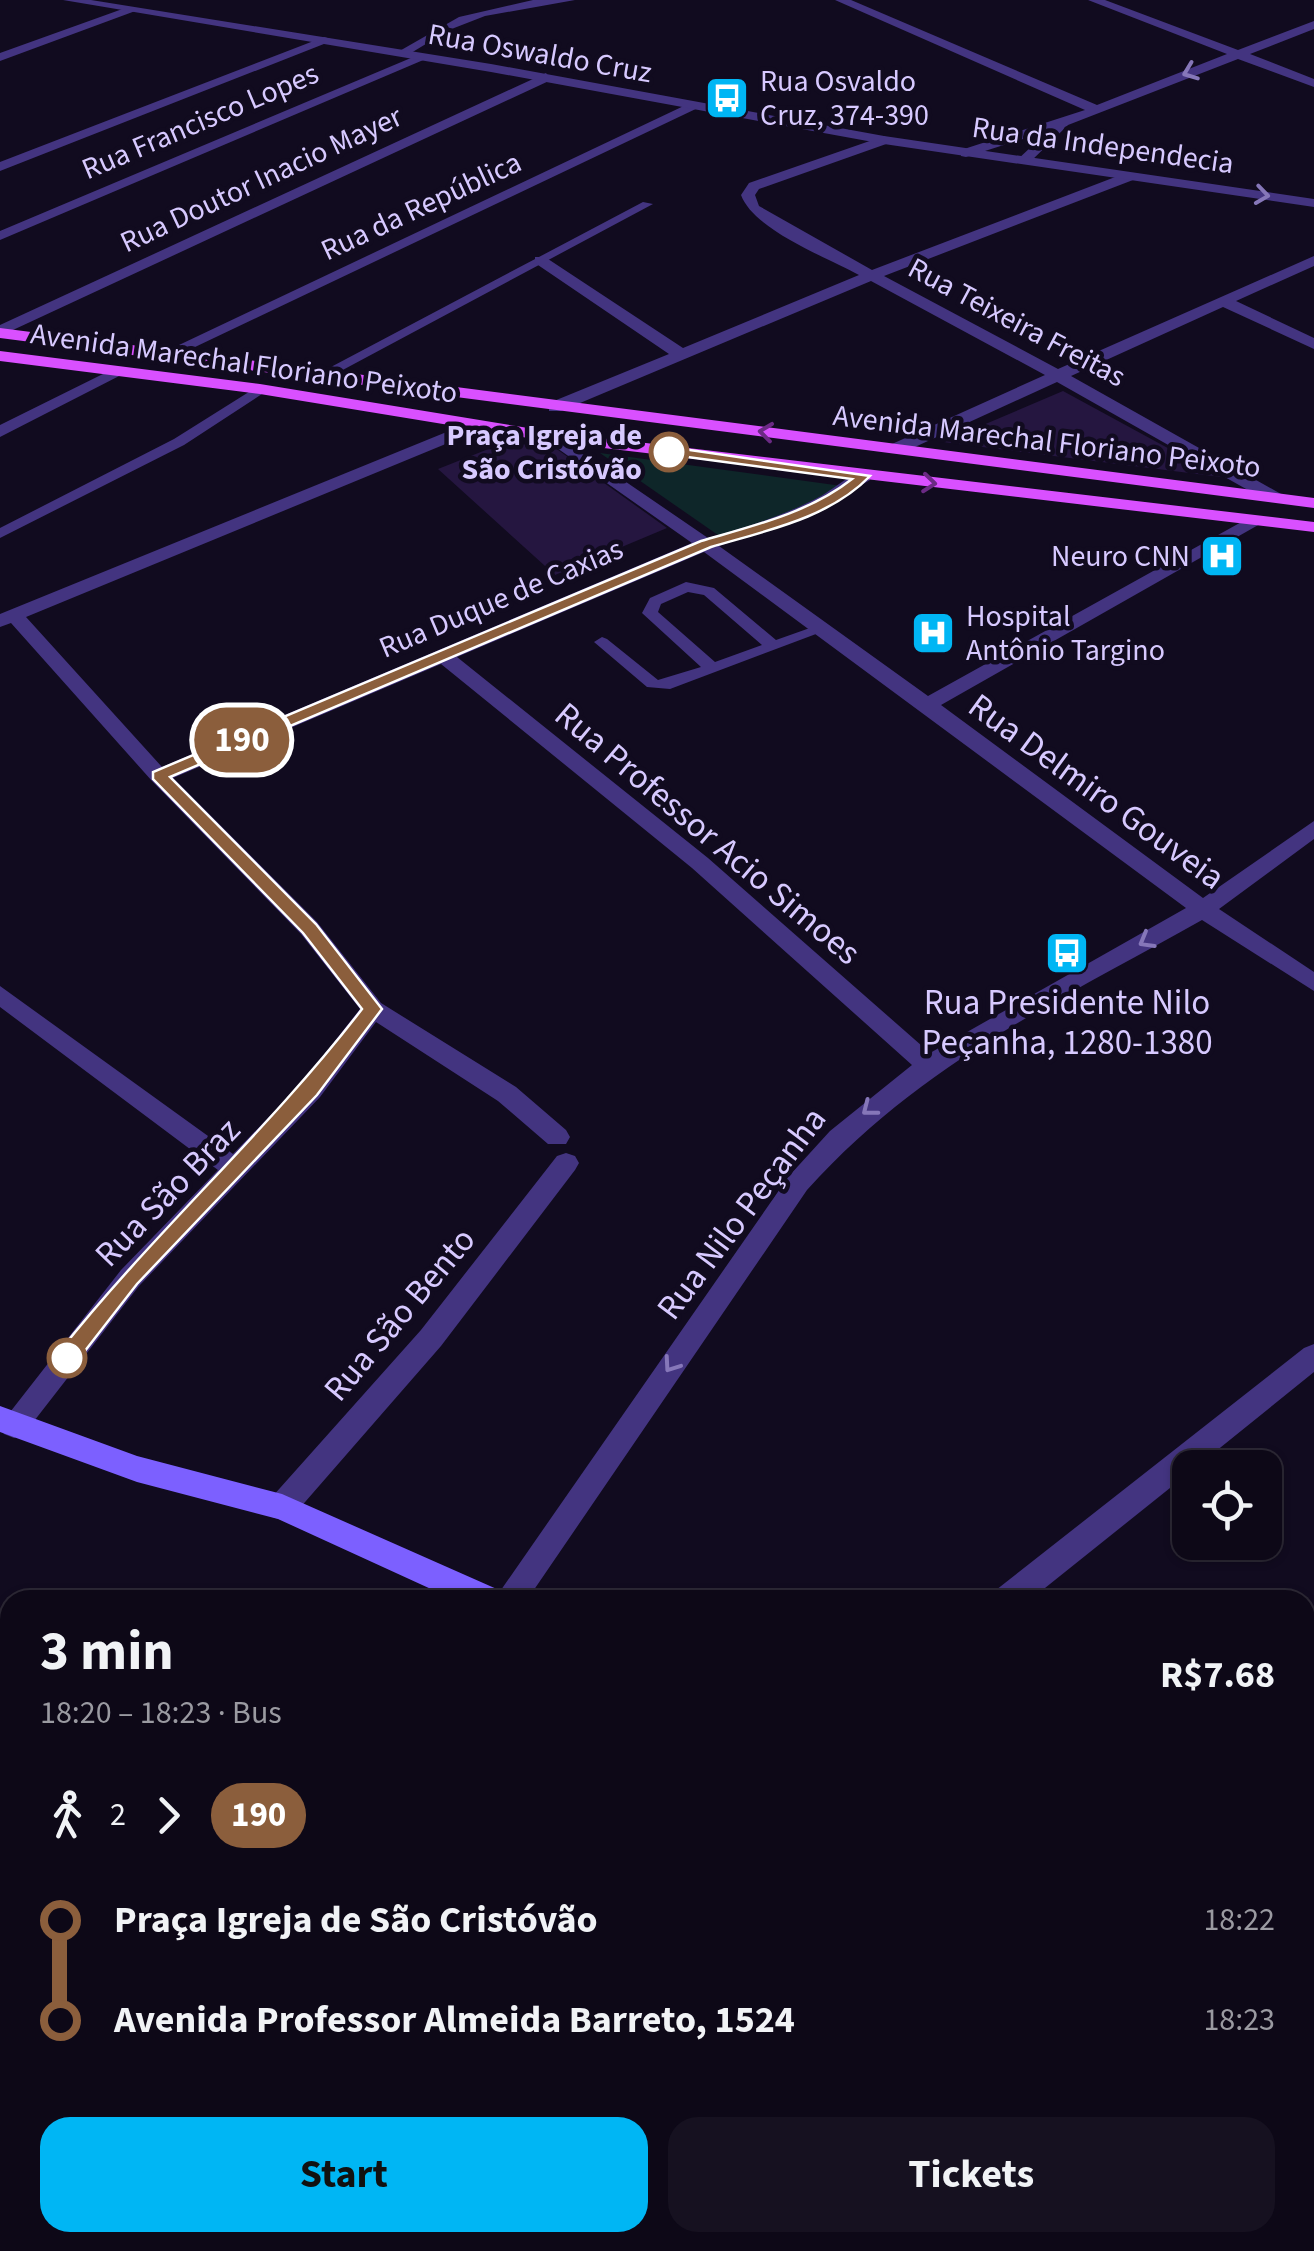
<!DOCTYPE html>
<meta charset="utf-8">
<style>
:root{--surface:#0d0817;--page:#161120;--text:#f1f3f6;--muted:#9a9aa1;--line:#2d2936;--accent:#00b6f4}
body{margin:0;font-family:"Source Sans 3",sans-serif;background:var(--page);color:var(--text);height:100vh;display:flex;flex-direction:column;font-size:38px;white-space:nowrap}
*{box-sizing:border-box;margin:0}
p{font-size:32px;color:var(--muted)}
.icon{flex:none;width:55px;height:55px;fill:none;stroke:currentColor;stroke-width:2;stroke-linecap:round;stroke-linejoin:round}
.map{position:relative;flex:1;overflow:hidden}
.panel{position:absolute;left:0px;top:1590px;width:1315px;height:662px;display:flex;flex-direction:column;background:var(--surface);border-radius:30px 30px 0 0;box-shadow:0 2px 8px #0004,0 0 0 2px var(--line)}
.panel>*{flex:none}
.badge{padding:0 20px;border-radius:32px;font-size:35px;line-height:65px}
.controls{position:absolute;left:1172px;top:1450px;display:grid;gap:20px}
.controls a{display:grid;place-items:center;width:110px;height:110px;border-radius:20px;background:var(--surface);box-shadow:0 2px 8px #0004,0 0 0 2px var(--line);font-size:50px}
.map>.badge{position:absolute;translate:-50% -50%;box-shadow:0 0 0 5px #fff}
.legs{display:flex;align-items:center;gap:15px;height:110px;padding:0 40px;font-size:32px}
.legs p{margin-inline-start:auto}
.headline{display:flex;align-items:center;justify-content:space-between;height:170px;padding:0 40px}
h1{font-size:55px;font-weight:700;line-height:75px}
.cta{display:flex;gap:20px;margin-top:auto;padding:20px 40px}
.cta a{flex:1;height:115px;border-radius:30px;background:var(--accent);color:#111;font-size:40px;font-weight:700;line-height:115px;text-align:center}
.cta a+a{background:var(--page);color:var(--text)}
ul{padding:0 40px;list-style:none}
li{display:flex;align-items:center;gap:35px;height:100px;font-size:38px}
li i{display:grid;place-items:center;width:15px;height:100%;margin:0 12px;background:currentColor}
li i::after{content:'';width:25px;height:25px;margin:-12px;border:8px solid;border-radius:50%;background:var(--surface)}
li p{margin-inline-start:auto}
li:first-child i{background:linear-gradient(#0000 50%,currentColor 0)}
li:last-child i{background:linear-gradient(currentColor 50%,#0000 0)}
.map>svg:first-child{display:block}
</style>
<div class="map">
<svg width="1314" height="2251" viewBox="0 0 1314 2251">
<rect width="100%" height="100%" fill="#110b1f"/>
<path fill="#0e2629" d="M 600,453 L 842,486 L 728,542 Z"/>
<path fill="#251640" d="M 1063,391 L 1221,477 L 943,442 Z
M 501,444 L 551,445 L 667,528 L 555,575 L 438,469 Z
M 3,1705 L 10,1711 L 10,1817 L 0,1808 Z"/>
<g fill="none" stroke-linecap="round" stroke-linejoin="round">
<path stroke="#28a7b4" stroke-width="9" stroke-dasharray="6 10" stroke-linecap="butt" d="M 0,1827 L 10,1837"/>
<path fill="#433480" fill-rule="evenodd" d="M 643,202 L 653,204 L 324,380 L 312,377 Z
M 260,385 L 267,389 L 265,392 L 184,445 L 0,538 L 0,528 L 174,439 Z
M 686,582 L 714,588 L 776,640 L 824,623 L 832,628 L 670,689 L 647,687 L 594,642 L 602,637 L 607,639 L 658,680 L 701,667 L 642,613 L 650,598 ZM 688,592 L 704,595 L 762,645 L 715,662 L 658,612 L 661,604 Z
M 0,1633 L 10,1638 L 10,1666 L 0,1661 Z
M 728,2242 L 761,2242 L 764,2251 L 732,2251 Z"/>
<path fill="#433480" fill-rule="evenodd" d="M 533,0 L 575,0 L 485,16 L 449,30 L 406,56 L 396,53 L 459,17 Z
M 835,0 L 851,0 L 1097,105 L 1227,54 L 1088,0 L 1105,0 L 1238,50 L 1314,21 L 1314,29 L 1250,54 L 1314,79 L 1314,87 L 1238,59 L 1068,125 L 1028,164 L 1016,161 L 1048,131 L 966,157 L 961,156 L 961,150 L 1085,110 Z
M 128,7 L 138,10 L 0,61 L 0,53 Z
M 324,37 L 334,40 L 0,171 L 0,162 Z
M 418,55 L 428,58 L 0,240 L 0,231 Z
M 546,73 L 551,80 L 0,336 L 0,325 Z
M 690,103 L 702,106 L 174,357 L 160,354 Z
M 884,136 L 891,140 L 889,143 L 759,189 L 755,195 L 759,206 L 872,270 L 1123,174 L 1133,174 L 1133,180 L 884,276 L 1058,369 L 1314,256 L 1314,266 L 1236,301 L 1314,338 L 1314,349 L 1223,307 L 1071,376 L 1281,494 L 1281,502 L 1269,502 L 1057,382 L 904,452 L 892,452 L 892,444 L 1045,375 L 871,281 L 561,411 L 549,411 L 549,403 L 669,354 L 535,263 L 535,257 L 545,257 L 683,348 L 859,275 C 826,257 754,230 741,195 L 749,183 Z
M 111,370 L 125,373 L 0,437 L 0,425 Z
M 476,420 L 484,425 L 482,429 L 26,617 L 162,767 L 692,543 L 547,441 L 547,433 L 553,432 L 708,538 C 747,527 786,515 821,496 C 836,488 853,470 870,472 L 870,480 L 814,513 L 719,546 L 928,696 L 1254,515 L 1263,520 L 1260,524 L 941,705 L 1203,898 L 1314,821 L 1314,839 L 1219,909 L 1314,972 L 1314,991 L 1202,920 C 1055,1003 923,1062 807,1190 L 527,1600 L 494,1600 L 789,1176 L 830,1131 L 912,1065 L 692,868 L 441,664 L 173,778 L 317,922 L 381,1003 L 516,1087 L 566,1130 L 570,1137 L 566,1144 L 548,1144 L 498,1101 L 376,1022 L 320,1097 L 139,1286 L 24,1434 L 14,1438 L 4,1434 L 0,1425 L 121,1270 L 218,1170 L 0,1007 L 0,986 L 233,1154 L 302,1083 L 360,1009 L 301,934 L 152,781 L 11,623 L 0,627 L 0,614 ZM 704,552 L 1186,908 L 930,1053 L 708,858 L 457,657 Z
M 566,1153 L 575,1156 L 579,1163 L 575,1170 L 441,1346 L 292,1517 L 282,1520 L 272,1517 L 267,1507 L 272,1497 L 421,1330 L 557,1156 Z
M 1314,1344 L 1314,1372 L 1195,1468 L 1190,1468 L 1190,1472 L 1030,1600 L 992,1600 L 996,1590 L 1304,1348 Z"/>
<path fill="#433480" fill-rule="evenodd" d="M 63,0 L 91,0 L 491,64 L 884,136 L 1314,199 L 1314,207 L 884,144 L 491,72 Z"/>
<path fill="#7c60ff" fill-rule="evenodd" d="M 0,1406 L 137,1456 L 282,1494 L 499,1590 L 503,1600 L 455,1600 L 278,1519 L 137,1482 L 0,1432 Z
M 1305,2201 L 1314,2205 L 1314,2246 L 1305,2242 Z"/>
<path fill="#d950ff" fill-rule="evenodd" d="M 0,328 L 1314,498 L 1314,508 L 0,338 Z
M 0,351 L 260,384 L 553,432 L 1314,522 L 1314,532 L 553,442 L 260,394 L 0,361 Z"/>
</g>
<defs><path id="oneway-chevron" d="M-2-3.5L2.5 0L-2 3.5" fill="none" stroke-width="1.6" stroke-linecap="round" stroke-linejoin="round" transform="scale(2.5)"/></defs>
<g stroke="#8677b9">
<use href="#oneway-chevron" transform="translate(1190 72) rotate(159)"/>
<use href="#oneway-chevron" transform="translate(1262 195) rotate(8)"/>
<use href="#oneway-chevron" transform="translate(1146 941) rotate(150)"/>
<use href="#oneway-chevron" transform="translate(869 1109) rotate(142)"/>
<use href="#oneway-chevron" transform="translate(671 1365) rotate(125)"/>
</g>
<g stroke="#6b2a84">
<use href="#oneway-chevron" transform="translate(766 432) rotate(-173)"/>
<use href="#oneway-chevron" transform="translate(929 483) rotate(6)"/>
</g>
<path fill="#8b5e3c" stroke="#fff" stroke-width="2.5" d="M 669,447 L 870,476 C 830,518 765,531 711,547 L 170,777 L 316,924 L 382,1009 L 317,1095 L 137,1284 L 74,1365 L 59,1365 L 59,1352 C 154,1232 269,1130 362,1009 L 303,933 L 153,779 L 153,772 L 701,541 C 752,526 809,513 852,479 L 665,454 Z"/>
<defs>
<g id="bus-square" transform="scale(2.25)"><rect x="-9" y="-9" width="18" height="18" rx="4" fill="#00b6f4" stroke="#110b1f"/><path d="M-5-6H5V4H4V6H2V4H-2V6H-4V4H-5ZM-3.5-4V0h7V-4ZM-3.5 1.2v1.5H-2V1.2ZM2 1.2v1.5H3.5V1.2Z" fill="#fff"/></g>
<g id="hospital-square" transform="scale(2.25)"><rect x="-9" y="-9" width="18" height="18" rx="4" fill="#00b6f4" stroke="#110b1f"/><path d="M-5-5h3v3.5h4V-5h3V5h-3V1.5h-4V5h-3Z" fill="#fff"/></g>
</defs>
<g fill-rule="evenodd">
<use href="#bus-square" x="727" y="98"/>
<use href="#hospital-square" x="1222" y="556"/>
<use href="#hospital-square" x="933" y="633"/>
<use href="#bus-square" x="1067" y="953"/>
</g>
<g fill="#fff" stroke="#8b5e3c" stroke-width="5">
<circle cx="669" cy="452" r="18"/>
<circle cx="67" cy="1358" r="18"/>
</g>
<g text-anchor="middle" stroke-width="9" stroke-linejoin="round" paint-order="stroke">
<g font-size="30" fill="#d7c9ff" stroke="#110b1f">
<text transform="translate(540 53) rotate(10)" y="10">Rua Oswaldo Cruz</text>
<text transform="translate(200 121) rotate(-23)" y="10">Rua Francisco Lopes</text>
<text transform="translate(1103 145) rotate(8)" y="10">Rua da Independecia</text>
<text transform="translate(261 179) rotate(-25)" y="10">Rua Doutor Inacio Mayer</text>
<text transform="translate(421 206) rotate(-25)" y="10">Rua da República</text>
<text transform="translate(1017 322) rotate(28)" y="10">Rua Teixeira Freitas</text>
<text transform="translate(244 363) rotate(8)" y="10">Avenida Marechal Floriano Peixoto</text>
<text transform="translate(1047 441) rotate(7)" y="10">Avenida Marechal Floriano Peixoto</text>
<text transform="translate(501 598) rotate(-23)" y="10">Rua Duque de Caxias</text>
</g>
<g font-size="30" fill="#d7c9ff" stroke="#110b1f" text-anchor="start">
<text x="760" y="91">Rua Osvaldo<tspan x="760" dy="34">Cruz, 374-390</tspan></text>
<text x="1190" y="566" text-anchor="end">Neuro CNN</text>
<text x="966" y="626">Hospital<tspan x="966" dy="34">Antônio Targino</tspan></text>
</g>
<g font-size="30" font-weight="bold" fill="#d7c9ff" stroke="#110b1f" text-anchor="end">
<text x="642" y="445">Praça Igreja de<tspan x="642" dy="34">São Cristóvão</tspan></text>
</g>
<g font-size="35" fill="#d7c9ff" stroke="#110b1f">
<text transform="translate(1097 791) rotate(36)" y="12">Rua Delmiro Gouveia</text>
<text transform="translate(708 833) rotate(40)" y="12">Rua Professor Acio Simoes</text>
<text transform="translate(167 1192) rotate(-46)" y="12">Rua São Braz</text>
<text transform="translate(741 1213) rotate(-53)" y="12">Rua Nilo Peçanha</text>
<text transform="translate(399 1314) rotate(-50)" y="12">Rua São Bento</text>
</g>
<g font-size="35" fill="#d7c9ff" stroke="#110b1f">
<text x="1067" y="1014">Rua Presidente Nilo<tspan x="1067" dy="40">Peçanha, 1280-1380</tspan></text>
</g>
</g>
</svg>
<div class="controls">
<a><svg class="icon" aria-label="locate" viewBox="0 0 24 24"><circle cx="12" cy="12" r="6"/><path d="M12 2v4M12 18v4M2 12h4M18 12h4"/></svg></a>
</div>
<b class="badge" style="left:242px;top:740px;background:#8b5e3c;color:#fff">190</b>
<section class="panel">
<div class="headline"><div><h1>3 min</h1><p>18:20 – 18:23 · Bus</p></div><b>R$7.68</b></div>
<div class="legs"><svg class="icon" aria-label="walk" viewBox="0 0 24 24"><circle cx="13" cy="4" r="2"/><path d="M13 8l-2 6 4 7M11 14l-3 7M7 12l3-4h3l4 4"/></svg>2<svg class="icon" aria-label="forward" viewBox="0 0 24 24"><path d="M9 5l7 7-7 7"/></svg><b class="badge" style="background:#8b5e3c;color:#fff">190</b></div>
<ul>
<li><i style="color:#8b5e3c"></i><b>Praça Igreja de São Cristóvão</b><p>18:22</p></li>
<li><i style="color:#8b5e3c"></i><b>Avenida Professor Almeida Barreto, 1524</b><p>18:23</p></li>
</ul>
<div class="cta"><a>Start</a><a>Tickets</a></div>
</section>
</div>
